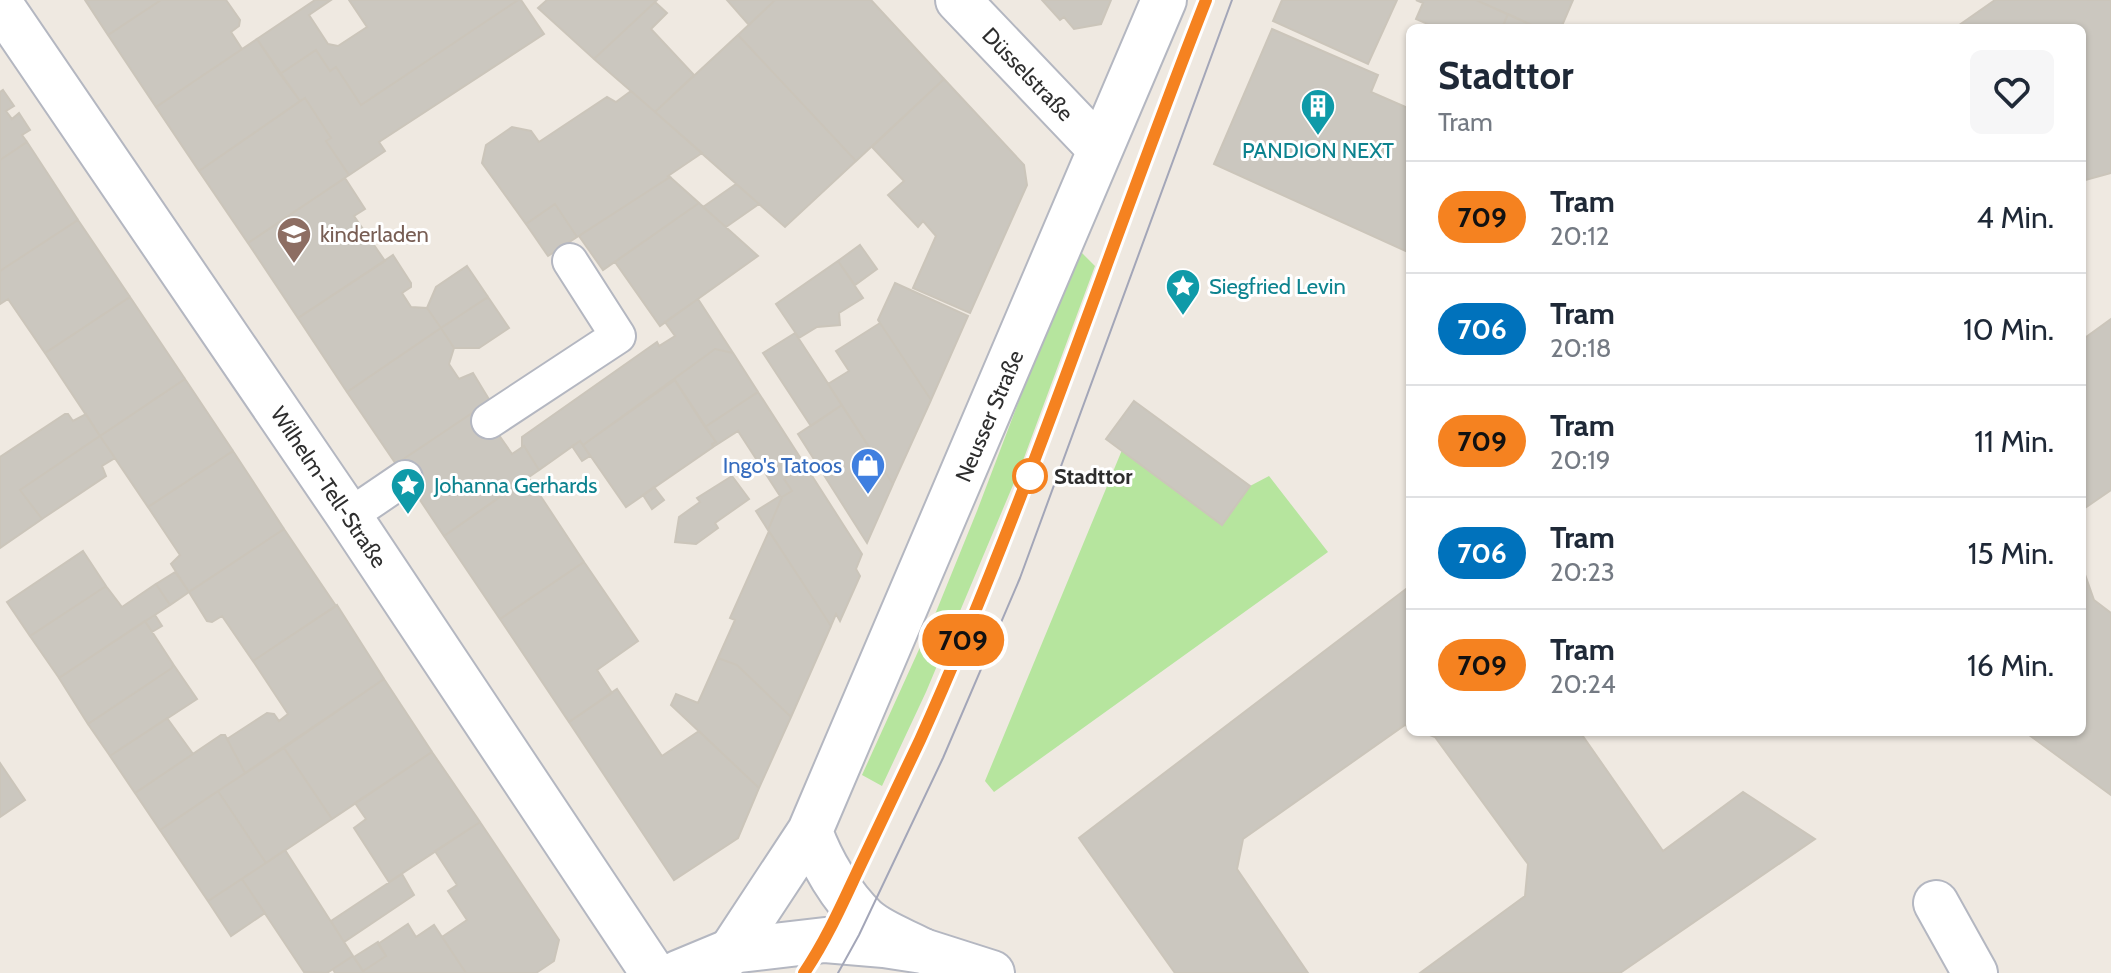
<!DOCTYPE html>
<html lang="de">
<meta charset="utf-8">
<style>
:root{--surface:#fff;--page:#f6f6f7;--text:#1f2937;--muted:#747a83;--line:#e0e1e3}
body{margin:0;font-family:Cabin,sans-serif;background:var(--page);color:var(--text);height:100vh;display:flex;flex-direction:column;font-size:30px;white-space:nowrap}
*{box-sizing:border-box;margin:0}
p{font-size:26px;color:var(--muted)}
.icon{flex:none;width:44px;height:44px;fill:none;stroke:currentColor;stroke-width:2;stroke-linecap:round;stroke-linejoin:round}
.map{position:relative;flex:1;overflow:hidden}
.sheet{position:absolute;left:1406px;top:24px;width:680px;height:712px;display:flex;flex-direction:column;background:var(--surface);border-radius:12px;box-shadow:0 2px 6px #0004}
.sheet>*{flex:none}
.badge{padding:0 16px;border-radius:26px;font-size:28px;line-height:52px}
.map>.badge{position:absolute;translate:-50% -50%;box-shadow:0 0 0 4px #fff}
.round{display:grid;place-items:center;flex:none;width:84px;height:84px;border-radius:12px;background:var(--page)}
.head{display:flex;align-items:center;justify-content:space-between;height:136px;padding:0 32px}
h1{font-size:38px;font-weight:800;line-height:60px}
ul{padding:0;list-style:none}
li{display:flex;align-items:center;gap:24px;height:112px;padding:0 32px;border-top:2px solid var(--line)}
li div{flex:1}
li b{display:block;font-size:30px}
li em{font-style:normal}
li .badge{min-width:88px;font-weight:700;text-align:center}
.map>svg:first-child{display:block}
</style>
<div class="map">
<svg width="2111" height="973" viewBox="0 0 2111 973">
<rect width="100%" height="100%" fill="#efe9e1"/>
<path fill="#b6e59e" d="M 1077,248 L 1095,266 L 1021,466 L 926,692 L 882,786 L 862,775 L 936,612 L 977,511 Z
M 1122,450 L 1250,486 L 1269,476 L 1328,552 L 994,792 L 985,781 Z"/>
<path fill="#cbc7bf" stroke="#cbc5ba" stroke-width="2" d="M 85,0 L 161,0 L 108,35 Z
M 161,0 L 226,0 L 240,20 L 239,26 L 231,32 L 242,49 L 156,107 L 108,35 Z
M 315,0 L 331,0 L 309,15 L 328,44 L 338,46 L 367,27 L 349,0 L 518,0 L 361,105 L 336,67 L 330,71 L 316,50 L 280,74 L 257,39 Z
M 518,0 L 521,0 L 544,34 L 379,142 L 385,151 L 349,175 L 326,141 L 331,138 L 305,98 L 300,101 L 280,74 L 316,50 L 330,71 L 336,67 L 361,105 Z
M 547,0 L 657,0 L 594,59 L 538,8 Z
M 727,0 L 775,0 L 749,25 Z
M 775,0 L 871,0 L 944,79 L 856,161 L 738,35 Z
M 1042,0 L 1111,0 L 1101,24 L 1074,29 L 1064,17 L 1060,20 Z
M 1282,0 L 1397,0 L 1368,64 L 1273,21 Z
M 1416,0 L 1476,0 L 1508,14 L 1502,28 L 1437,28 L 1416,19 L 1423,3 Z
M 1476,0 L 1573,0 L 1561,28 L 1538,28 Z
M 1995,0 L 2111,0 L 2111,173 L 2082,181 L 2082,28 L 1955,28 Z
M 655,2 L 667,13 L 651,29 L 694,75 L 655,112 L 594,59 Z
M 1508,14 L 1538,28 L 1502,28 Z
M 1272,29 L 1378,75 L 1371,92 L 1410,109 L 1410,253 L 1214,164 Z
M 738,35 L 856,161 L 785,227 L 655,112 Z
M 257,39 L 300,101 L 199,171 L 156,107 Z
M 944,79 L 1024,165 L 1027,185 L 970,313 L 913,288 L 936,236 L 923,221 L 918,227 L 888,195 L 904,181 L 872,147 Z
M 3,90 L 14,106 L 6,111 L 12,119 L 19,113 L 30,130 L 22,135 L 27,142 L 0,160 L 0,92 Z
M 631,91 L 702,153 L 668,176 L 670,177 L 577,237 L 555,204 L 526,224 L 482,163 L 486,145 L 512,127 L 531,131 L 539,142 L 607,97 L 616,102 Z
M 305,98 L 331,138 L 326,141 L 349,175 L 248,243 L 199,171 Z
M 27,142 L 78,220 L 0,271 L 0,160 Z
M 670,177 L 699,203 L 603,270 L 579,236 Z
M 345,178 L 365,209 L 354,216 L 385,261 L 298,318 L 248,243 Z
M 736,184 L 759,204 L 726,227 L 703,207 Z
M 699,203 L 758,256 L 660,326 L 615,262 Z
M 555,204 L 577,237 L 548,256 L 526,224 Z
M 78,220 L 130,297 L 45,353 L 8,299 L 0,304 L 0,271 Z
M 860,245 L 877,269 L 855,285 L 838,261 Z
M 393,255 L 411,283 L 411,287 L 402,293 L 411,307 L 427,308 L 441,328 L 347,392 L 298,318 Z
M 838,261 L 863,298 L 839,313 L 840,325 L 817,327 L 799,338 L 776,304 Z
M 467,266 L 488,297 L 441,328 L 427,308 L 436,287 Z
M 895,283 L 968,316 L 931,400 L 878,320 Z
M 130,297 L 185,379 L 100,436 L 45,353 Z
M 488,297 L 509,328 L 479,348 L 454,348 L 441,328 Z
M 698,299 L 733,353 L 715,349 L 583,445 L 580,441 L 539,470 L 524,446 L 522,447 L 522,437 L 657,342 L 659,346 L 675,336 L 665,322 Z
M 2111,319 L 2111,490 L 2082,510 L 2082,340 Z
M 880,323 L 931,400 L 893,484 L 828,384 L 849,371 L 836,351 Z
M 441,328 L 454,348 L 449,364 L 459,379 L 473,373 L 490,401 L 396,464 L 347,392 Z
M 795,333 L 842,405 L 811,426 L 763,353 Z
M 715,349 L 733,353 L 758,392 L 705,427 L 674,379 Z
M 185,379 L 233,451 L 148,507 L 100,436 Z
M 675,380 L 716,442 L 712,444 L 713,447 L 626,507 L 583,445 Z
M 758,392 L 805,465 L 784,479 L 792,491 L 782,497 L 768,530 L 756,511 L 780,496 L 738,431 L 713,447 L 712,444 L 716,442 L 705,427 Z
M 1134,401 L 1250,486 L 1222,525 L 1106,439 Z
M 842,405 L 893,484 L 867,543 L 798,434 Z
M 480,408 L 512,454 L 524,446 L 539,470 L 444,536 L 396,464 Z
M 65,414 L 68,414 L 73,421 L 86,414 L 100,436 L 20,490 L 42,519 L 0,548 L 0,457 Z
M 100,436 L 115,458 L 102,466 L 106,476 L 42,519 L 20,490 Z
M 580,441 L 590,456 L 582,461 L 572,446 Z
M 233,451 L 284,529 L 189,592 L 171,564 L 180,555 L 148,507 Z
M 805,465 L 862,554 L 856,569 L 860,576 L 840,621 L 836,614 L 831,626 L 768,530 L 782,497 L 792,491 L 784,479 Z
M 732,476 L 749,499 L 715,523 L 718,528 L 696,544 L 675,542 L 679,517 L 700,502 L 697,498 Z
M 528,477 L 584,562 L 500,619 L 444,536 Z
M 654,487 L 664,500 L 652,509 L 643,495 Z
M 284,529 L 336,606 L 253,661 L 222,616 L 212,622 L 207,621 L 189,592 Z
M 769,531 L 831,626 L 791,717 L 737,665 L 718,658 L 735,620 L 730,618 Z
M 83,551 L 106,586 L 30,636 L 7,602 Z
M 584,562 L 638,641 L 597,670 L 612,693 L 569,722 L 500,619 Z
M 2082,566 L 2094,600 L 2111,613 L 2111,795 L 2025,732 L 2082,732 Z
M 175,572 L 189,592 L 170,605 L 156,584 Z
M 156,584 L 170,605 L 59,678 L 30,636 L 106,586 L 122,607 Z
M 1410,586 L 1410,727 L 1405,725 L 1243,839 L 1237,869 L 1308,973 L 1175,973 L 1079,838 Z
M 337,605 L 384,679 L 245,773 L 227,739 L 267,713 L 274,714 L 279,721 L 288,714 L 253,661 Z
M 155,615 L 162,626 L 152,632 L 145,621 Z
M 145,621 L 173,664 L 172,668 L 88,724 L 59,678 Z
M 718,658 L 737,665 L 791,717 L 759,788 L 671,705 L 676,694 L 698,703 Z
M 173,664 L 197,699 L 110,756 L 88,724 L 172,668 Z
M 384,679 L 432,752 L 332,819 L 284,748 Z
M 617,689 L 662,756 L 699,731 L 759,788 L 738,838 L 674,880 L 569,722 Z
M 167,718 L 193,754 L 135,793 L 110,756 Z
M 1422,732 L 1580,732 L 1663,851 L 1743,792 L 1815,839 L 1620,973 L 1420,973 L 1525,896 L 1528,864 L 1435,737 Z
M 221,735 L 225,735 L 245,773 L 160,830 L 135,793 Z
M 284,748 L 332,819 L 266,863 L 218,791 Z
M 432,752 L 480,822 L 389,882 L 354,828 L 366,819 L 355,803 Z
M 0,763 L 25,800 L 0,817 Z
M 218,791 L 266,863 L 208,901 L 160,830 Z
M 480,822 L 559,940 L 554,961 L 536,973 L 466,973 L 442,937 L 467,920 L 448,891 L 457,885 L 435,851 Z
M 285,850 L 353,956 L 327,973 L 304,972 L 242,879 Z
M 402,874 L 414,895 L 344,942 L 331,921 Z
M 242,879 L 265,913 L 231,936 L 208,901 Z
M 408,924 L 416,937 L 434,925 L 466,973 L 364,973 L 363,971 L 386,956 L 378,944 Z
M 378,942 L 386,956 L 363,971 L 354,957 Z
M 353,956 L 364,973 L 335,973 L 333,969 Z"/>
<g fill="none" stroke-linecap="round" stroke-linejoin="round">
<g stroke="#b4b7c1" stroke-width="38">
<path id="lane" d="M 489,421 L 618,336 L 570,261
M 349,516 L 405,478"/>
</g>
<g stroke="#b4b7c1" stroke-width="48">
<path id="street" d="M 958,0 L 1099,148
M 0,4 L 349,516 L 653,973
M 810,831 C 821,862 841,896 866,920 C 881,933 904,941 921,950
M 1936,903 L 1975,973
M 712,973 L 731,951 L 810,831 L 1164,0"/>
</g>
<g stroke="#b4b7c1" stroke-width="48">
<path id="secondary" d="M 678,973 L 731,951 L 825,940 L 884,945 L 923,951 L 992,973"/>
</g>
<use href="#lane" stroke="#fff" stroke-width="34"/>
<use href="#street" stroke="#fff" stroke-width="44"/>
<use href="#secondary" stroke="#fff" stroke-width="44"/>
<path stroke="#a3a6b8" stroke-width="2" d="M 804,973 C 827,939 843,902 860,866 C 880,824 901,782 920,740 C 1029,498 1109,246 1206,0
M 838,973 L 859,935 L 943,758 L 1020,578 L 1232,0"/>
</g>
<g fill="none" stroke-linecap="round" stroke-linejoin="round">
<g stroke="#fff" stroke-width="18">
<path id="line" d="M 804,973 C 827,939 843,902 860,866 C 880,824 900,782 920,740 C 1029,498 1109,246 1206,0"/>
</g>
<use href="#line" stroke="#f58220" stroke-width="12"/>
</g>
<defs>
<g id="building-pin" transform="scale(1.8)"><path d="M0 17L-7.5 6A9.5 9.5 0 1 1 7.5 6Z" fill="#0f9aa8" stroke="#fff"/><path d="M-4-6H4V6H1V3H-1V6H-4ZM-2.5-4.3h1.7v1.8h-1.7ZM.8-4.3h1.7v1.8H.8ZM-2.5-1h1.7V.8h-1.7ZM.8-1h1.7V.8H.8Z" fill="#fff"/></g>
<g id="school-pin" transform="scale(1.8)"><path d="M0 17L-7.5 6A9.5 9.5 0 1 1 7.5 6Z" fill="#8d6e63" stroke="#fff"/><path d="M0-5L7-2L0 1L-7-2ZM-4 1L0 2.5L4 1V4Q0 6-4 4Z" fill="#fff"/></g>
<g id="sight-pin" transform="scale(1.8)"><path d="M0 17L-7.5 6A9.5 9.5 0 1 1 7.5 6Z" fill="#0f9aa8" stroke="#fff"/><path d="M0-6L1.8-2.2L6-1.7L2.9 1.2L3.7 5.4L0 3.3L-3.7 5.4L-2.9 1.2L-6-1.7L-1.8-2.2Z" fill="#fff"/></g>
<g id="shop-pin" transform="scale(1.8)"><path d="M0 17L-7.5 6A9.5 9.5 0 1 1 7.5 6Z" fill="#3f7fe0" stroke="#fff"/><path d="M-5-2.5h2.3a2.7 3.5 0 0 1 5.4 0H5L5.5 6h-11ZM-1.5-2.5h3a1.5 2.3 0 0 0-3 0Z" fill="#fff"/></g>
</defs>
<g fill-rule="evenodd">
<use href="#building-pin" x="1318" y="106"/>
<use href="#school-pin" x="294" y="234"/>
<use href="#sight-pin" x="1183" y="286"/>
<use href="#shop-pin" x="868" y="465"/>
<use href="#sight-pin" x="408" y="485"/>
</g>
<circle fill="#fff" stroke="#f58220" stroke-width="4" cx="1030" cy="476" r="16"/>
<g text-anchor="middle" stroke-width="6" stroke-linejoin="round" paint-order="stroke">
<g font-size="22" fill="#2e2e2e" stroke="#fff">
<text transform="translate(1028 74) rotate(46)" y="8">Düsselstraße</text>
<text transform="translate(989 416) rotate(-67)" y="8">Neusser Straße</text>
<text transform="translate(329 487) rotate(56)" y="8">Wilhelm-Tell-Straße</text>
</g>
<g font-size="22" fill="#0d838f" stroke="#fff" text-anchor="start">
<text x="1318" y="158" text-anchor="middle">PANDION NEXT</text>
<text x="1209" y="294">Siegfried Levin</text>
<text x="434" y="493">Johanna Gerhards</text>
</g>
<g font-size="22" fill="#785e54" stroke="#fff" text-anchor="start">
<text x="320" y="242">kinderladen</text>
</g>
<g font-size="22" fill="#366cbe" stroke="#fff" text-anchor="end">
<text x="842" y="473">Ingo's Tatoos</text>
</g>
<g font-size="22" font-weight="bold" fill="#2e2e2e" stroke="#fff" text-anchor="start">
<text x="1054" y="484">Stadttor</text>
</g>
</g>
</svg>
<b class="badge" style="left:963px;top:640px;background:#f58220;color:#111">709</b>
<section class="sheet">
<div class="head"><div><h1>Stadttor</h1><p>Tram</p></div><a class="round"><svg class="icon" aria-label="heart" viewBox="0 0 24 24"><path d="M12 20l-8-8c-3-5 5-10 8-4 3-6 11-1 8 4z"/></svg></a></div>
<ul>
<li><span class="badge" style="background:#f58220;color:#111">709</span><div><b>Tram</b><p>20:12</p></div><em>4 Min.</em></li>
<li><span class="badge" style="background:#0072bc;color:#fff">706</span><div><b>Tram</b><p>20:18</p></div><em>10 Min.</em></li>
<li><span class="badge" style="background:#f58220;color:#111">709</span><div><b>Tram</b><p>20:19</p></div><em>11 Min.</em></li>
<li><span class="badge" style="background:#0072bc;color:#fff">706</span><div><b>Tram</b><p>20:23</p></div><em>15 Min.</em></li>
<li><span class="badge" style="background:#f58220;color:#111">709</span><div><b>Tram</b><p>20:24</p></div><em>16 Min.</em></li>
</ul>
</section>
</div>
